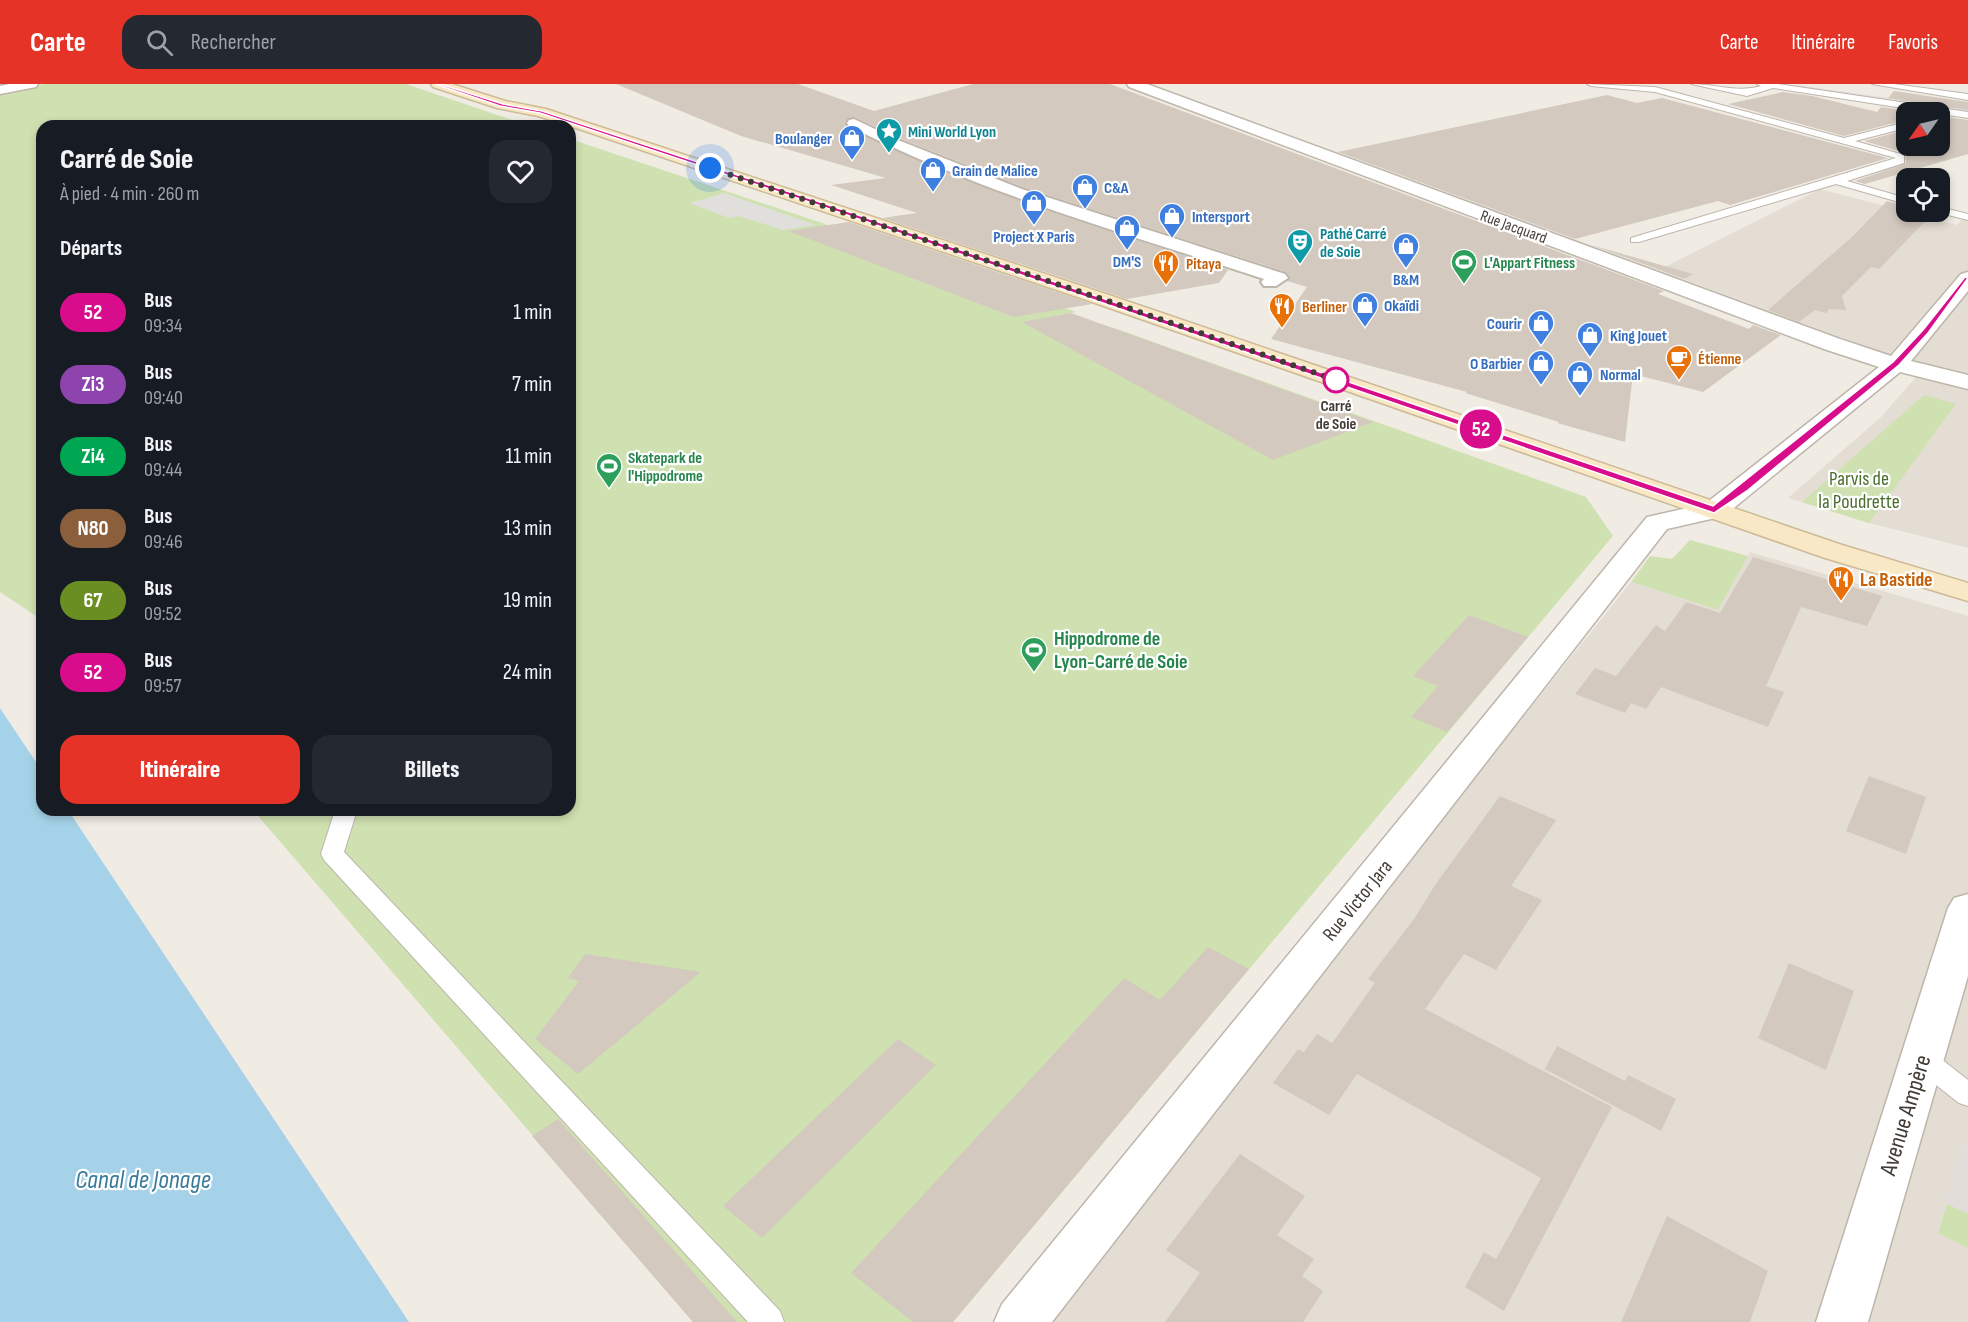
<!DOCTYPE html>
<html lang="fr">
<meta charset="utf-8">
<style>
:root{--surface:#171b24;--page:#242831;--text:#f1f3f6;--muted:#9ea1a6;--accent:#e53327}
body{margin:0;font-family:"Sofia Sans Condensed",sans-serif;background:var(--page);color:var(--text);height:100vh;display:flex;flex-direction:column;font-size:22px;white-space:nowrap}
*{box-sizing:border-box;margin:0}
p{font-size:20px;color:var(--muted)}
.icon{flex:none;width:33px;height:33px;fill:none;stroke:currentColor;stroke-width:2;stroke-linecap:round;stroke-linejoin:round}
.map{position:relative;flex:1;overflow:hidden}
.panel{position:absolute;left:36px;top:36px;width:540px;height:696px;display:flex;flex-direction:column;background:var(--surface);border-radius:18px;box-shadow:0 3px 9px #0003}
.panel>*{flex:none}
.badge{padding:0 12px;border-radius:20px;font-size:21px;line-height:39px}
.needle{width:39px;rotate:236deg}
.buttons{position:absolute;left:1896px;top:18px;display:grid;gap:12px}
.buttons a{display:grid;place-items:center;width:54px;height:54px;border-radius:12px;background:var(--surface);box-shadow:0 3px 9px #0003;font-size:30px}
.you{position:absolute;width:30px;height:30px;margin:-15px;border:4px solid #fff;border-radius:50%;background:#1a73e8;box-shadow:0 0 0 9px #1a73e833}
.map>.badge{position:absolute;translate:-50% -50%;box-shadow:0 0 0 3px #fff}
h2{padding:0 24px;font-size:22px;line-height:54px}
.round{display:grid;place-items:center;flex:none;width:63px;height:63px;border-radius:18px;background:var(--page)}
.headline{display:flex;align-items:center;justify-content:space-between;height:102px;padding:0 24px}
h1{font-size:28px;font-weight:800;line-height:45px}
.button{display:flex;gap:12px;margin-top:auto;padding:12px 24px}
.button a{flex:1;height:69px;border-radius:18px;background:var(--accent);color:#fff;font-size:24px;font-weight:800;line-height:69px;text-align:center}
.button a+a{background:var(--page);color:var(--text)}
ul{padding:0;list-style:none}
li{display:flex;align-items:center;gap:18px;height:72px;padding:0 24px}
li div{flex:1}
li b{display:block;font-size:22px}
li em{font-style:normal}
li .badge{min-width:66px;font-weight:700;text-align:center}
header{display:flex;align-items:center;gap:36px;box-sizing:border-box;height:84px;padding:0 30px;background:var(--accent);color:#fff}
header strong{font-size:28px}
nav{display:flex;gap:33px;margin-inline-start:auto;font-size:21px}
.search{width:420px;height:54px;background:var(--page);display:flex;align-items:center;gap:15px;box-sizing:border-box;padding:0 21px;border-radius:18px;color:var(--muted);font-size:22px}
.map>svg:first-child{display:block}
</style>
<header>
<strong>Carte</strong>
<div class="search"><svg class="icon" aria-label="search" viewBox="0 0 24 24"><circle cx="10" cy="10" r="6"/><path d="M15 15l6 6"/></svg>Rechercher</div>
<nav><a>Carte</a><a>Itinéraire</a><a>Favoris</a></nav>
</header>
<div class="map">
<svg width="1968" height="1238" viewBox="0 0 1968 1238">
<rect width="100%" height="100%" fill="#f0ece4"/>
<path fill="#e4ddd3" d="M 1820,105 L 1957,141 L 1968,129 L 1968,464 L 1869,439 L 1788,414 L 1880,334 L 1924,284 L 1659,186 Z
M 1750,468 L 1968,532 L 1968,1065 L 1961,1061 L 1938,1148 L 1968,1164 L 1968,1238 L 1047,1238 L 1041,1234 L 1631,498 L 1718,526 Z"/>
<path fill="#e2ddd9" d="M 1960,1061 L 1968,1065 L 1968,1164 L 1938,1149 Z"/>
<path fill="#cfe1b0" d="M 44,0 L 406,0 L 530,42 L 42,42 L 42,536 L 0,508 L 0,8 Z
M 570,55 L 828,141 L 1076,228 L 1051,233 L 1117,245 L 1586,413 L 1613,452 L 953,1238 L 693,1238 L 253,726 L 570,726 Z
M 1924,311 L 1956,320 L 1869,439 L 1802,418 Z
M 1690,456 L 1748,472 L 1718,526 L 1631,498 L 1650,472 L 1672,475 Z
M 1947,1120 L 1968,1130 L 1968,1164 L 1938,1149 Z"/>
<path fill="#e1dfdc" d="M 1795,1 L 1968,25 L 1968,28 L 1792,3 Z
M 724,109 L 816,141 L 783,146 L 739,132 L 729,134 L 690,119 Z"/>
<path fill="#a5d2e8" d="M 0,624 L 42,687 L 42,726 L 68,726 L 409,1238 L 0,1238 Z"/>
<path fill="#d4c9be" d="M 616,0 L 798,0 L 874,27 L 973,0 L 1110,0 L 1664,207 L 1658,210 L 1749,245 L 1753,241 L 1781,251 L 1703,308 L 1633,290 L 1625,358 L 1557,339 L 1559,338 L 1465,309 L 1467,308 L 1271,255 L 1307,203 L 1287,197 L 1290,194 L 1286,188 L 1023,103 L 899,54 L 855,33 L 849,34 L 845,38 L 848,44 L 949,90 L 1053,128 L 1228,186 L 1219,199 L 1127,215 L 882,134 L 917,129 L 831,101 L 886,94 L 741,52 Z
M 1894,7 L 1968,18 L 1968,26 L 1888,14 Z
M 1783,8 L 1812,12 L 1877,28 L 1881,23 L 1917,28 L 1906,28 L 1906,36 L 1844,52 L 1728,20 Z
M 1607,11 L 1637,19 L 1662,14 L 1888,74 L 1730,121 L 1718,117 L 1575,155 L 1338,68 Z
M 1940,32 L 1968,36 L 1968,70 L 1865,100 L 1855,97 L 1906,79 L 1905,69 L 1864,57 L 1906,46 L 1906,62 L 1940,62 Z
M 1887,117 L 1906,122 L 1906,128 L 1934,128 L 1879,185 L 1871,183 L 1842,212 L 1846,226 L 1829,225 L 1826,229 L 1815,226 L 1799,238 L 1768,226 L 1852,153 Z
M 849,138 L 1092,220 L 1014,233 L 788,147 Z
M 1591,161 L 1693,190 L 1684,195 Z
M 1071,229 L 1163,262 L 1373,338 L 1273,376 L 1022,238 Z
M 1753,473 L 1882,512 L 1867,542 L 1801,523 L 1766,602 L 1784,608 L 1768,643 L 1661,603 L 1646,625 L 1631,619 L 1625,629 L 1575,610 L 1595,584 L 1616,592 L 1656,541 L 1665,547 L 1686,518 L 1720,529 Z
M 1469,531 L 1528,553 L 1447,648 L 1411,633 L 1438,602 L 1413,592 Z
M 1869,692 L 1926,713 L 1906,770 L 1846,747 Z
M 1500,712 L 1556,736 L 1511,802 L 1542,816 L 1496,886 L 1464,870 L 1425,925 L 1612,1023 L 1504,1227 L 1465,1203 L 1484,1168 L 1496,1175 L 1541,1094 L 1357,990 L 1329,1031 L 1273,999 L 1298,965 L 1304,968 L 1317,950 L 1332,959 L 1375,899 L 1368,895 L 1414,835 L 1435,801 Z
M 1208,863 L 1249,885 L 953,1238 L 913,1238 L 851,1189 L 1124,894 L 1160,916 Z
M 585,870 L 701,888 L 578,990 L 535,955 L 579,897 L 568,894 Z
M 1789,879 L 1854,907 L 1826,986 L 1758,954 Z
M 898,955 L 936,981 L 762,1154 L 723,1122 Z
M 1557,962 L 1625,997 L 1628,991 L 1676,1015 L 1661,1047 L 1545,985 Z
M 558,1035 L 701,1197 L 737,1238 L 693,1238 L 532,1052 Z
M 1240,1070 L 1305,1112 L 1277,1151 L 1314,1175 L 1302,1192 L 1323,1207 L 1303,1238 L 1165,1238 L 1200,1189 L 1166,1166 Z
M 1667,1132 L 1768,1187 L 1750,1238 L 1621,1238 Z"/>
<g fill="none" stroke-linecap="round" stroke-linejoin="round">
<g stroke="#beb5ab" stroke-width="2">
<path id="service" d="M 1587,0 L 1655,3 L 1844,54 L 1906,38 L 1906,44 L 1855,57 L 1904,71 L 1904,79 L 1847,97 L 1906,114 L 1906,120 L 1836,100 L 1639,158 L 1631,158 L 1631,154 L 1896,74 L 1655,8 L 1591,2 Z
M 1691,0 C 1715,0 1738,9 1761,2 L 1757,0 L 1778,0 L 1968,28 L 1968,34 L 1773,4 L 1747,12 Z
M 1872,0 L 1894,0 L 1968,10 L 1968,16 Z
M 1940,123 L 1968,130 L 1968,136 L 1936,128 L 1940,128 Z
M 335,726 L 357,726 L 344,768 L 780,1227 L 784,1238 L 748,1238 L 324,776 L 321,770 Z
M 1922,964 L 1931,967 L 1968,996 L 1968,1022 L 1959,1019 L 1913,983 L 1909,975 L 1913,967 Z"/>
</g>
<g stroke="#beb5ab" stroke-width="4">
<path id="pedestrian" d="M 854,35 L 898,56 L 1022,105 L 1285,190 L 1288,194 L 1276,202 L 1264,202 L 1261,198 L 1264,195 C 1125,149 980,109 849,42 L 847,39 L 849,36 Z"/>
</g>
<g stroke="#beb5ab" stroke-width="3">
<path id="minor" d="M 9,0 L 38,0 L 36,3 L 0,10 L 0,2 Z
M 1127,0 L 1147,0 L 1840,255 L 1891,272 L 1961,190 L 1968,188 L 1968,207 L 1911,277 L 1968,291 L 1968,305 L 1900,288 L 1724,432 L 1667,445 L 1052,1238 L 994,1238 L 1002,1220 L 1647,433 L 1705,420 L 1879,283 L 1824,265 L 1129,3 Z
M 1968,810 L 1968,892 L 1868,1238 L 1816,1238 L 1948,824 L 1954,814 Z"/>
</g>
<g stroke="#ccba97" stroke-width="3">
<path id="secondary" d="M 431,0 L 452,0 L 505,17 L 546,25 L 1112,212 L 1842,461 L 1968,499 L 1968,517 L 1822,473 L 1098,220 L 570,42 L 538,32 L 497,24 L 433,3 Z"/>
</g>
<use href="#service" fill="#fff" fill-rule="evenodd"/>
<use href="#pedestrian" fill="#fff" fill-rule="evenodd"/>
<use href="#minor" fill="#fff" fill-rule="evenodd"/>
<use href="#secondary" fill="#f9e8c6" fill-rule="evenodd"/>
</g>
<path fill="#d80d8c" stroke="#fff" stroke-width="1.5" d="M 435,0 L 440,0 L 503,20 L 542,27 L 811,115 L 1713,422 L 1893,278 L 1923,246 L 1965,193 L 1968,194 L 1928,249 L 1899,281 L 1748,406 L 1714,429 L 806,117 L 540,29 L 500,22 Z"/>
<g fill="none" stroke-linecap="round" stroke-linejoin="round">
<path stroke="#423c35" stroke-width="6" stroke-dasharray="0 10.8" d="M 710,84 L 1105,216 L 1336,296"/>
</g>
<defs>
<g id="sight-pin" transform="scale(1.35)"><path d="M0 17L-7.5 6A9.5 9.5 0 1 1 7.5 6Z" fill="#0f9aa8" stroke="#fff"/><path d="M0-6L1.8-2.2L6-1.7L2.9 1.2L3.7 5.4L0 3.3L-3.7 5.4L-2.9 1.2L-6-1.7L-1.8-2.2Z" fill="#fff"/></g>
<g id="shop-pin" transform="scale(1.35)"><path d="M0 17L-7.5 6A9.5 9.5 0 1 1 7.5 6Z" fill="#3f7fe0" stroke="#fff"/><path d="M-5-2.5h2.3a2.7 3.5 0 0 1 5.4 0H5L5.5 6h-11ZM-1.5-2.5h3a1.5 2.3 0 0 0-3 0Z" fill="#fff"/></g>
<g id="theatre-pin" transform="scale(1.35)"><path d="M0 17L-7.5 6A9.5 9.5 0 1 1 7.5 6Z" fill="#0f9aa8" stroke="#fff"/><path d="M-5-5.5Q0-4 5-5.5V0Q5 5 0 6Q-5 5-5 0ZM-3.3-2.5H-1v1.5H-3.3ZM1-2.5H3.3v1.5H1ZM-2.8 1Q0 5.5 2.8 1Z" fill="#fff"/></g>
<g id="stadium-pin" transform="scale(1.35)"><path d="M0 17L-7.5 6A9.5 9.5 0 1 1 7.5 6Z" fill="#2e9e5b" stroke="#fff"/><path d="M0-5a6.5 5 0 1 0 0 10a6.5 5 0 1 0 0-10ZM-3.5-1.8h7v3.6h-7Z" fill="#fff"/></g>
<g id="restaurant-pin" transform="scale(1.35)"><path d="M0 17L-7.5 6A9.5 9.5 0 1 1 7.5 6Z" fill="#e8710a" stroke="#fff"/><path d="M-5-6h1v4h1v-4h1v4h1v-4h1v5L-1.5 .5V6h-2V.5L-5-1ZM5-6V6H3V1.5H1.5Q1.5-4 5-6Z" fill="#fff"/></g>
<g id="cafe-pin" transform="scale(1.35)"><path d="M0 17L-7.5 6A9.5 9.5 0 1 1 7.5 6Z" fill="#e8710a" stroke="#fff"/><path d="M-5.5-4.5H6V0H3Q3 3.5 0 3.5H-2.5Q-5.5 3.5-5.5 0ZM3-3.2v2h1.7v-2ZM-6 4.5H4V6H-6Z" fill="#fff"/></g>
</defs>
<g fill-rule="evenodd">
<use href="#sight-pin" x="889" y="47"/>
<use href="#shop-pin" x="852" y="54"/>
<use href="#shop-pin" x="933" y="86"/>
<use href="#shop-pin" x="1085" y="103"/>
<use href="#shop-pin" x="1034" y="119"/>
<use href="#shop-pin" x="1172" y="132"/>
<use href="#shop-pin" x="1127" y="144"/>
<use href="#theatre-pin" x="1300" y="158"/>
<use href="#shop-pin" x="1406" y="162"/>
<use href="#stadium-pin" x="1464" y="178"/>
<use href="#restaurant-pin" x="1166" y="179"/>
<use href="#shop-pin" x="1365" y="221"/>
<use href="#restaurant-pin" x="1282" y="222"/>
<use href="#shop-pin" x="1541" y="239"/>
<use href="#shop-pin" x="1590" y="251"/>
<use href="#cafe-pin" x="1679" y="274"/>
<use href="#shop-pin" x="1541" y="279"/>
<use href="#shop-pin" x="1580" y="290"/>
<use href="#stadium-pin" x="609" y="382"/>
<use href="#restaurant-pin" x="1841" y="495"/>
<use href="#stadium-pin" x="1034" y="566"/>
</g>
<circle fill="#fff" stroke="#d80d8c" stroke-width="3" cx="1336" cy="296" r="12"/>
<g text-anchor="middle" stroke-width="4.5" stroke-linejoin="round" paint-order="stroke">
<g font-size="16" font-weight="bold" fill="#0d838f" stroke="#fff" text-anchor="start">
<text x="908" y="53">Mini World Lyon</text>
<text x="1320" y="155">Pathé Carré<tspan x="1320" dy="18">de Soie</tspan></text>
</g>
<g font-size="16" font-weight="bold" fill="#366cbe" stroke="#fff" text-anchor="start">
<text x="832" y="60" text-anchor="end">Boulanger</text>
<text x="952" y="92">Grain de Malice</text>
<text x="1104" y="109">C&amp;A</text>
<text x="1192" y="138">Intersport</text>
<text x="1034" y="158" text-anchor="middle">Project X Paris</text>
<text x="1127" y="183" text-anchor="middle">DM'S</text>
<text x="1406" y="201" text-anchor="middle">B&amp;M</text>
<text x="1384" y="227">Okaïdi</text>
<text x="1522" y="245" text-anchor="end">Courir</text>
<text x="1610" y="257">King Jouet</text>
<text x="1522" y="285" text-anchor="end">O Barbier</text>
<text x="1600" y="296">Normal</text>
</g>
<g font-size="16" fill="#423c35" stroke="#fff">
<text transform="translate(1514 142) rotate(20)" y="6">Rue Jacquard</text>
</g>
<g font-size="16" font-weight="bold" fill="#27864d" stroke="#fff" text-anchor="start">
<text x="1484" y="184">L'Appart Fitness</text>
<text x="628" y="379">Skatepark de<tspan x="628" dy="18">l'Hippodrome</tspan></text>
</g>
<g font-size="16" font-weight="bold" fill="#c56008" stroke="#fff" text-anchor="start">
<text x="1186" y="185">Pitaya</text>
<text x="1302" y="228">Berliner</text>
<text x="1698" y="280">Étienne</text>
</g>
<g font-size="16" font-weight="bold" fill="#423c35" stroke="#fff">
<text x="1336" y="327">Carré<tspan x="1336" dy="18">de Soie</tspan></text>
</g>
<g font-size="20" fill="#4b6d2e" stroke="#fff">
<text x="1859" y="401">Parvis de<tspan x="1859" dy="23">la Poudrette</tspan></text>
</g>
<g font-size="20" font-weight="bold" fill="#c56008" stroke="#fff" text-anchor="start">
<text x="1860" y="502">La Bastide</text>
</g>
<g font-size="20" font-weight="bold" fill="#27864d" stroke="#fff" text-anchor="start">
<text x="1054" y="561">Hippodrome de<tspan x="1054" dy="23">Lyon-Carré de Soie</tspan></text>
</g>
<g font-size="20" fill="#423c35" stroke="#fff">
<text transform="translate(1357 816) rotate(-51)" y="7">Rue Victor Jara</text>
</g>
<g font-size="24" fill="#423c35" stroke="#fff">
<text transform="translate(1905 1031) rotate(-73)" y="8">Avenue Ampère</text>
</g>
<g font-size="26" font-style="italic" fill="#377a9b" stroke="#fff">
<text x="143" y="1104">Canal de Jonage</text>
</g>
</g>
</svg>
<div class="buttons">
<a><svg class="needle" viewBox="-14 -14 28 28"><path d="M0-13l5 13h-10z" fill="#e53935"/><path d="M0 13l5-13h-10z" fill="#9ea1a6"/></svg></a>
<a><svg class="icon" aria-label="locate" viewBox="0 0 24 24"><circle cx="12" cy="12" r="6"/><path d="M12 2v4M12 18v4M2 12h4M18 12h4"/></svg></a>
</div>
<div class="you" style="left:710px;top:84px"></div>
<b class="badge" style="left:1481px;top:345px;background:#d80d8c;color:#fff">52</b>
<section class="panel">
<div class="headline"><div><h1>Carré de Soie</h1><p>À pied · 4 min · 260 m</p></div><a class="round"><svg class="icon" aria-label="heart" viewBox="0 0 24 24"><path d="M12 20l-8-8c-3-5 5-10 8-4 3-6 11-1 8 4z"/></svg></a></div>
<h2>Départs</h2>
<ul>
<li><span class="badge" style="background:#d80d8c;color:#fff">52</span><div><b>Bus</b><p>09:34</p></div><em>1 min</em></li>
<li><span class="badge" style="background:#8e44ad;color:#fff">Zi3</span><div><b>Bus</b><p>09:40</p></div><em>7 min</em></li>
<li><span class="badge" style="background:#00a651;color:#fff">Zi4</span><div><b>Bus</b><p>09:44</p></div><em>11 min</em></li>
<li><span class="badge" style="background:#8b5e3c;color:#fff">N80</span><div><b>Bus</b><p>09:46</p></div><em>13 min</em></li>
<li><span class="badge" style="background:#6b8e23;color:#fff">67</span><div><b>Bus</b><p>09:52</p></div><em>19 min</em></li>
<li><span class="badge" style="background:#d80d8c;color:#fff">52</span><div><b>Bus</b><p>09:57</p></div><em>24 min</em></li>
</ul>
<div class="button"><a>Itinéraire</a><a>Billets</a></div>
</section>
</div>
